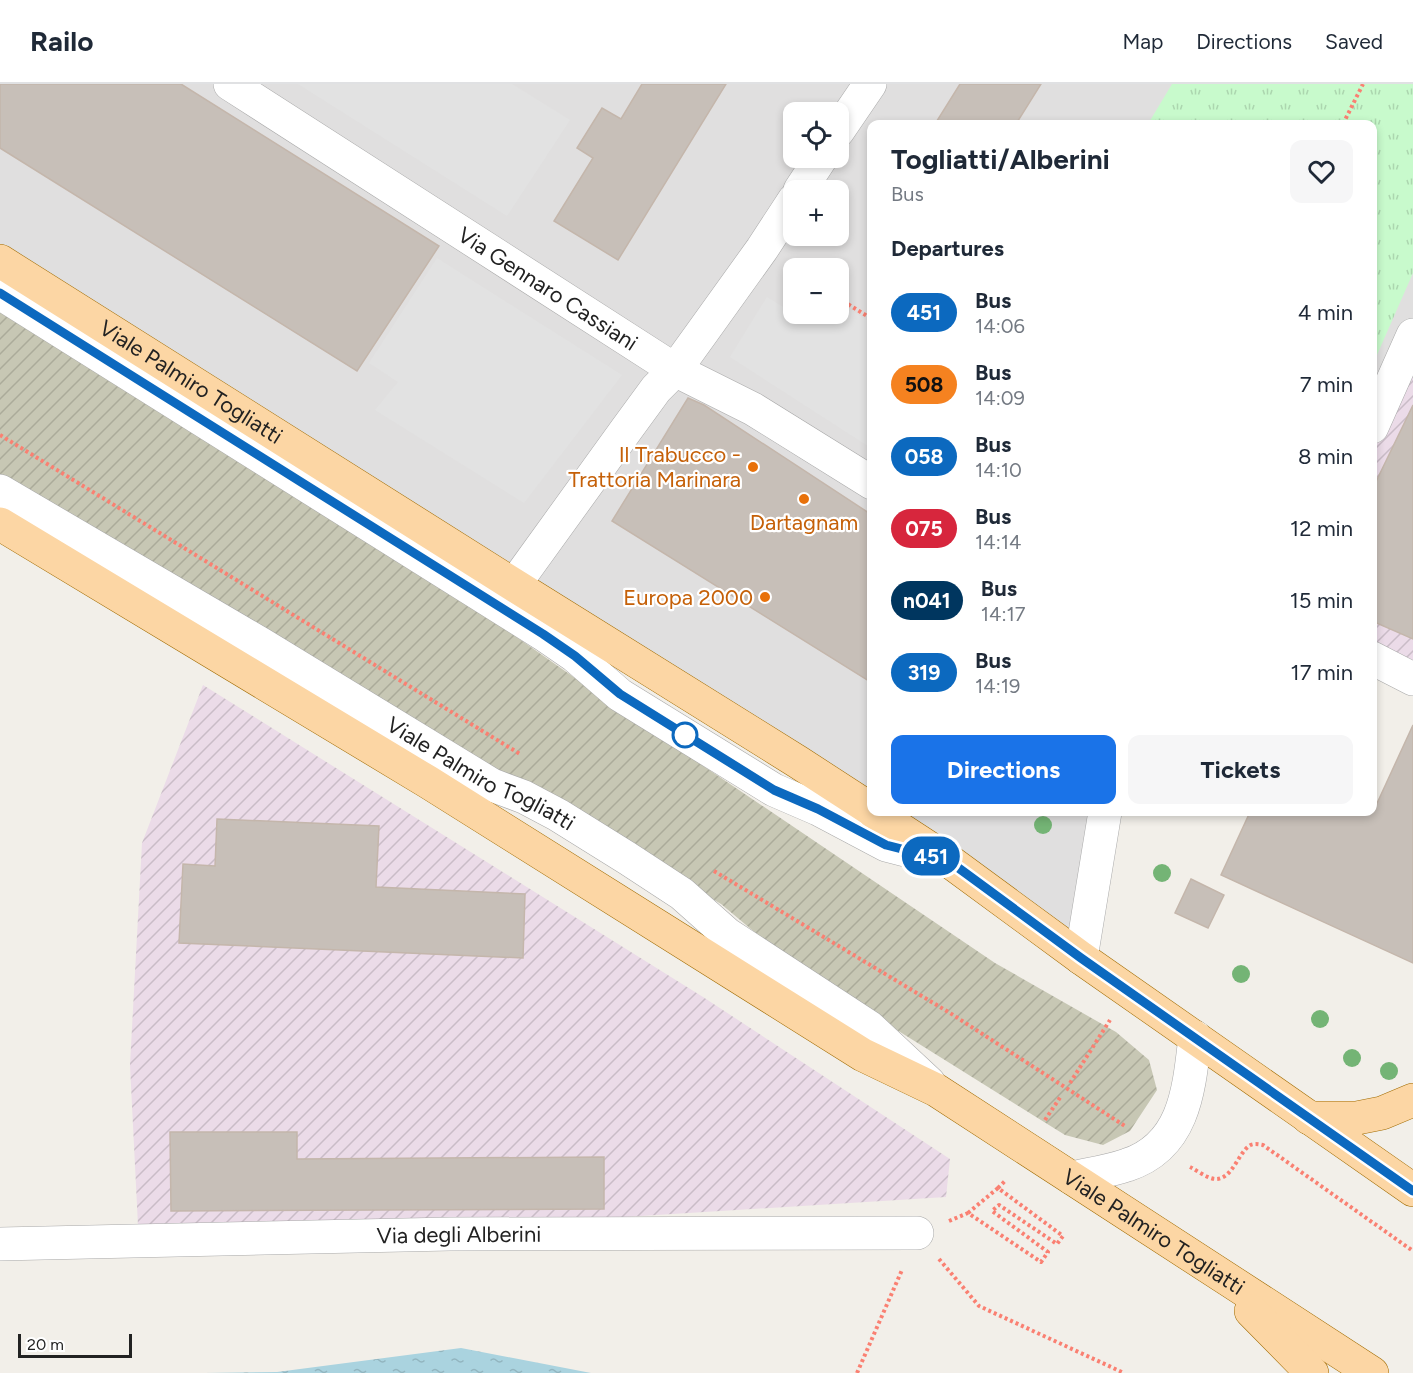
<!DOCTYPE html>
<meta charset="utf-8">
<style>
:root{--surface:#fff;--page:#f6f6f7;--text:#1f2937;--muted:#747a83;--line:#e0e1e3;--accent:#1a73e8}
body{margin:0;font-family:Figtree,sans-serif;background:var(--page);color:var(--text);height:100vh;display:flex;flex-direction:column;font-size:22px;white-space:nowrap}
*{box-sizing:border-box;margin:0}
p{font-size:20px;color:var(--muted)}
.icon{flex:none;width:33px;height:33px;fill:none;stroke:currentColor;stroke-width:2;stroke-linecap:round;stroke-linejoin:round}
.map{position:relative;flex:1;overflow:hidden}
.drawer{position:absolute;left:867px;top:36px;width:510px;height:696px;display:flex;flex-direction:column;background:var(--surface);border-radius:12px;box-shadow:0 3px 9px #0003}
.drawer>*{flex:none}
.badge{padding:0 12px;border-radius:20px;font-size:21px;line-height:39px}
.buttons{position:absolute;left:783px;top:18px;display:grid;gap:12px}
.buttons a{display:grid;place-items:center;width:66px;height:66px;border-radius:12px;background:var(--surface);box-shadow:0 3px 9px #0003;font-size:30px}
.scale{position:absolute;left:18px;bottom:15px;width:114px;box-sizing:border-box;padding-left:6px;border:3px solid #222;border-top:0;font-size:16px;line-height:21px;white-space:nowrap;color:#222;-webkit-text-stroke:4px #fff;paint-order:stroke}
.map>.badge{position:absolute;translate:-50% -50%;box-shadow:0 0 0 3px #fff}
h2{padding:0 24px;font-size:22px;line-height:54px}
.round{display:grid;place-items:center;flex:none;width:63px;height:63px;border-radius:12px;background:var(--page)}
.head{display:flex;align-items:center;justify-content:space-between;height:102px;padding:0 24px}
h1{font-size:28px;font-weight:700;line-height:45px}
.cta{display:flex;gap:12px;margin-top:auto;padding:12px 24px}
.cta a{flex:1;height:69px;border-radius:12px;background:var(--accent);color:#fff;font-size:24px;font-weight:700;line-height:69px;text-align:center}
.cta a+a{background:var(--page);color:var(--text)}
ul{padding:0;list-style:none}
li{display:flex;align-items:center;gap:18px;height:72px;padding:0 24px}
li div{flex:1}
li b{display:block;font-size:22px}
li em{font-style:normal}
li .badge{min-width:66px;font-weight:700;text-align:center}
header{display:flex;align-items:center;gap:36px;box-sizing:border-box;height:84px;padding:0 30px;background:var(--surface);border-bottom:2px solid var(--line)}
header strong{font-size:28px}
nav{display:flex;gap:33px;margin-inline-start:auto;font-size:21px}
.map>svg:first-child{display:block}
</style>
<header>
<strong>Railo</strong>
<nav><a>Map</a><a>Directions</a><a>Saved</a></nav>
</header>
<div class="map">
<svg width="1413" height="1289" viewBox="0 0 1413 1289">
<defs>
<pattern id="industrial-furrows" width="10" height="10" patternUnits="userSpaceOnUse" patternTransform="scale(1.5)"><rect width="10" height="10" fill="#ebdbe8"/><path d="M-1 1l2-2M0 10L10 0M9 11l2-2" fill="none" stroke="#c9bcc7"/></pattern>
<pattern id="construction-furrows" width="10" height="10" patternUnits="userSpaceOnUse" patternTransform="scale(1.5)"><rect width="10" height="10" fill="#c7c7b4"/><path d="M-1 1l2-2M0 10L10 0M9 11l2-2" fill="none" stroke="#abab9a"/></pattern>
<pattern id="park-tufts" width="24" height="20" patternUnits="userSpaceOnUse" patternTransform="scale(1.5)"><rect width="24" height="20" fill="#c8facc"/><path d="M3 7l-1-3M5 7V3M7 7l1-3M15 17l-1-3M17 17v-4M19 17l1-3" fill="none" stroke="#acd6af"/></pattern>
<pattern id="water-ripples" width="26" height="14" patternUnits="userSpaceOnUse" patternTransform="scale(1.5)"><rect width="26" height="14" fill="#aad3df"/><path d="M2 4q2-2 4 0t4 0M15 11q2-2 4 0t4 0" fill="none" stroke="#92b5bf"/></pattern>
</defs>
<rect width="100%" height="100%" fill="#f2efe9"/>
<path fill="#e0dfdf" fill-rule="evenodd" d="M 0,0 L 1413,0 L 1413,259 L 1373,358 L 1372,40 L 872,40 L 872,728 L 1108,728 L 1081,874 L 0,177 ZM 794,28 L 838,28 L 838,74 L 794,74 ZM 794,106 L 838,106 L 838,152 L 794,152 ZM 794,184 L 838,184 L 838,230 L 794,230 Z"/>
<path fill="url(#industrial-furrows)" d="M 1413,251 L 1413,595 L 1373,574 L 1373,343 Z
M 203,601 L 703,913 L 950,1075 L 946,1113 L 625,1133 L 138,1142 L 130,981 L 142,759 Z"/>
<path fill="url(#construction-furrows)" d="M 0,215 L 401,472 L 622,627 L 995,879 L 1116,948 L 1149,976 L 1157,1006 L 1130,1047 L 1103,1061 L 1065,1051 L 796,883 L 721,820 L 594,743 L 0,396 Z"/>
<path fill="url(#park-tufts)" d="M 1172,0 L 1413,0 L 1413,189 L 1373,280 L 1372,40 L 1148,40 Z"/>
<path fill="#e2e2e2" d="M 298,0 L 512,0 L 570,36 L 507,132 Z
M 437,174 L 622,291 L 524,419 L 375,326 L 398,298 L 369,279 Z
M 767,213 L 791,228 L 793,225 L 794,230 L 838,230 L 839,218 L 871,239 L 871,364 L 730,273 Z"/>
<path fill="url(#water-ripples)" d="M 461,1264 L 591,1289 L 205,1289 L 277,1288 Z"/>
<path fill="#c7bfb8" stroke="#c4b6ab" stroke-width="1.5" d="M 0,0 L 181,0 L 439,162 L 357,287 L 0,64 Z
M 642,0 L 726,0 L 618,176 L 554,137 L 593,74 L 577,64 L 602,24 L 621,35 Z
M 960,0 L 1041,0 L 1016,40 L 935,40 Z
M 688,314 L 704,321 L 872,431 L 872,599 L 612,437 Z
M 1413,321 L 1413,555 L 1372,537 L 1372,406 Z
M 1413,641 L 1413,879 L 1221,791 L 1250,728 L 1373,728 Z
M 217,735 L 379,742 L 376,803 L 525,810 L 523,874 L 179,859 L 183,780 L 215,782 Z
M 1191,795 L 1224,811 L 1208,844 L 1175,829 Z
M 170,1048 L 297,1048 L 297,1075 L 604,1073 L 604,1125 L 171,1127 Z"/>
<g fill="none" stroke-linecap="round" stroke-linejoin="round">
<g stroke="#a9a9a9" stroke-width="34">
<g id="minor">
<path id="s1" d="M 230,0 L 675,286 L 753,325 L 872,399"/>
<path d="M 838,47 L 870,0"/>
<path d="M 800,106 L 821,74"/>
<path d="M 0,209 L 543,550 L 575,572 L 620,611 L 774,706 L 818,725 L 886,761 L 944,776"/>
<path d="M 1372,343 L 1413,251"/>
<path id="s2" d="M 0,407 L 261,560 L 492,701 L 524,713 L 558,731 L 627,774 L 682,810 L 727,850 L 869,943 L 929,999"/>
<path d="M 514,501 L 626,346 L 656,305 L 675,286 L 701,250 L 762,165 L 794,116"/>
<path d="M 1372,574 L 1413,595"/>
<path d="M 1081,874 L 1105,728"/>
<path d="M 1072,1094 C 1090,1090 1110,1087 1127,1081 C 1185,1062 1189,1005 1195,953"/>
<path id="s3" d="M 0,1160 L 450,1150 L 917,1149"/>
</g>
</g>
<g stroke="#a06b00" stroke-width="34">
<g id="major">
<path id="s4" d="M 0,177 L 514,501 L 798,678 L 872,726"/>
<path id="s5" d="M 0,440 L 428,698 L 863,971 L 936,1006 L 1372,1289"/>
<path d="M 874,728 L 949,777 L 1081,874 L 1413,1106"/>
<path d="M 1309,1034 L 1357,1034 L 1382,1029 L 1413,1016"/>
<path d="M 1251,1227 L 1312,1289"/>
</g>
</g>
<path stroke="#fa8072" stroke-width="4" stroke-dasharray="3 3" stroke-linecap="butt" d="M 1343,40 L 1363,0
M 838,214 L 872,235
M 0,351 L 520,670
M 714,787 L 950,929 L 1125,1042
M 1070,999 L 1110,936
M 1045,1036 L 1061,1012
M 1190,1083 C 1198,1087 1208,1095 1216,1095 C 1232,1095 1238,1070 1249,1062 C 1253,1059 1258,1060 1263,1061 L 1413,1167
M 968,1129 L 998,1104
M 949,1137 L 968,1129 L 1041,1178 L 1048,1168 L 992,1127 L 999,1121 L 1057,1160 L 1063,1152 L 998,1104 L 1006,1096
M 939,1175 L 979,1222 L 1124,1289
M 857,1289 L 902,1186"/>
<use href="#minor" stroke="#fff" stroke-width="33"/>
<use href="#major" stroke="#fcd6a4" stroke-width="33"/>
</g>
<g fill="#74b475">
<circle cx="1043" cy="741" r="9"/>
<circle cx="1162" cy="789" r="9"/>
<circle cx="1241" cy="890" r="9"/>
<circle cx="1320" cy="935" r="9"/>
<circle cx="1352" cy="974" r="9"/>
<circle cx="1389" cy="987" r="9"/>
</g>
<g fill="none" stroke-linecap="round" stroke-linejoin="round">
<g stroke="#fff" stroke-width="14">
<path id="line" d="M 0,209 L 543,550 L 575,572 L 620,610 L 774,706 L 818,725 L 886,761 L 949,777 L 1081,874 L 1413,1107"/>
</g>
<use href="#line" stroke="#0c69bf" stroke-width="9"/>
</g>
<g fill="#e8710a" stroke="#fff" stroke-width="2">
<circle cx="753" cy="383" r="6"/>
<circle cx="804" cy="415" r="6"/>
<circle cx="765" cy="513" r="6"/>
</g>
<circle fill="#fff" stroke="#0c69bf" stroke-width="3" cx="685" cy="651" r="12"/>
<g text-anchor="middle" stroke-width="4.5" stroke-linejoin="round" paint-order="stroke">
<g font-size="22" fill="#222" stroke="#fff">
<text dy="8" stroke="none"><textPath href="#s1" startOffset="378">Via Gennaro Cassiani</textPath></text>
<text dy="8" stroke="none"><textPath href="#s4" startOffset="226">Viale Palmiro Togliatti</textPath></text>
<text dy="8" stroke="none"><textPath href="#s2" startOffset="558">Viale Palmiro Togliatti</textPath></text>
<text dy="8" stroke="none"><textPath href="#s5" startOffset="1354">Viale Palmiro Togliatti</textPath></text>
<text dy="8" stroke="none"><textPath href="#s3" startOffset="459">Via degli Alberini</textPath></text>
</g>
<g font-size="22" fill="#c56008" stroke="#fff" text-anchor="end">
<text x="741" y="378">Il Trabucco -<tspan x="741" dy="25">Trattoria Marinara</tspan></text>
<text x="804" y="446" text-anchor="middle">Dartagnam</text>
<text x="753" y="521">Europa 2000</text>
</g>
</g>
</svg>
<div class="buttons">
<a><svg class="icon" aria-label="locate" viewBox="0 0 24 24"><circle cx="12" cy="12" r="6"/><path d="M12 2v4M12 18v4M2 12h4M18 12h4"/></svg></a>
<a>+</a>
<a>−</a>
</div>
<div class="scale">20 m</div>
<b class="badge" style="left:931px;top:772px;background:#0c69bf;color:#fff">451</b>
<section class="drawer">
<div class="head"><div><h1>Togliatti/Alberini</h1><p>Bus</p></div><a class="round"><svg class="icon" aria-label="heart" viewBox="0 0 24 24"><path d="M12 20l-8-8c-3-5 5-10 8-4 3-6 11-1 8 4z"/></svg></a></div>
<h2>Departures</h2>
<ul>
<li><span class="badge" style="background:#0c69bf;color:#fff">451</span><div><b>Bus</b><p>14:06</p></div><em>4 min</em></li>
<li><span class="badge" style="background:#f58220;color:#111">508</span><div><b>Bus</b><p>14:09</p></div><em>7 min</em></li>
<li><span class="badge" style="background:#0c69bf;color:#fff">058</span><div><b>Bus</b><p>14:10</p></div><em>8 min</em></li>
<li><span class="badge" style="background:#d7263d;color:#fff">075</span><div><b>Bus</b><p>14:14</p></div><em>12 min</em></li>
<li><span class="badge" style="background:#00365f;color:#fff">n041</span><div><b>Bus</b><p>14:17</p></div><em>15 min</em></li>
<li><span class="badge" style="background:#0c69bf;color:#fff">319</span><div><b>Bus</b><p>14:19</p></div><em>17 min</em></li>
</ul>
<div class="cta"><a>Directions</a><a>Tickets</a></div>
</section>
</div>
